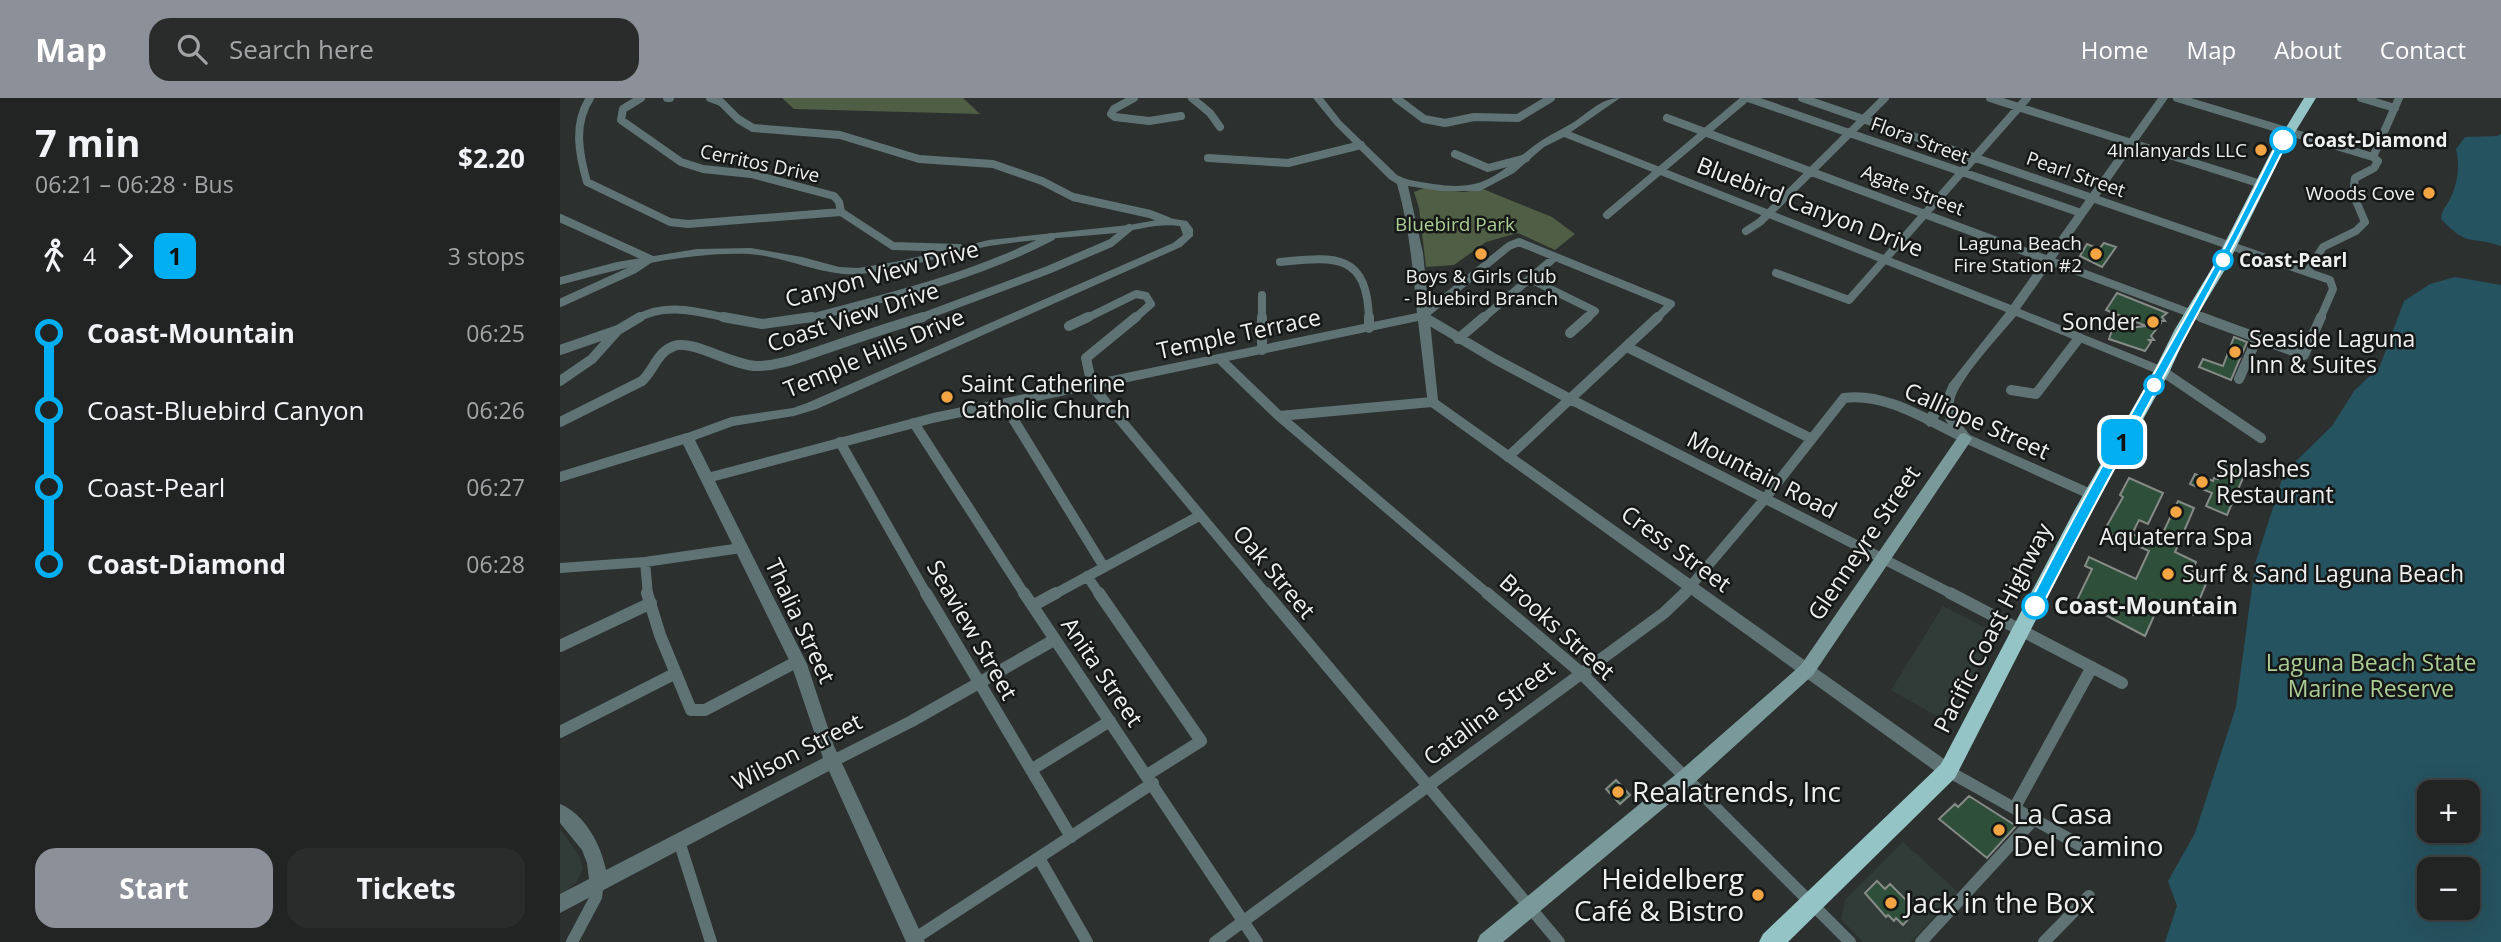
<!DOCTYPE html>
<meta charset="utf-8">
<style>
:root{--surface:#212423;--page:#292c2b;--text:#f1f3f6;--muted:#a2a4a6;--line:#3e4141;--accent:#8c9099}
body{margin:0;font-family:"Open Sans",sans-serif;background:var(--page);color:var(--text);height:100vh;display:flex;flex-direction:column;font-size:26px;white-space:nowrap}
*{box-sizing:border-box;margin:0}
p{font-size:23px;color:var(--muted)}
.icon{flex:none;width:38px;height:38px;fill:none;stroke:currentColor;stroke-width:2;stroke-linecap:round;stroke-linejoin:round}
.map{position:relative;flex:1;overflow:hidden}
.drawer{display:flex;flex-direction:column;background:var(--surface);width:560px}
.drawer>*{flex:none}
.badge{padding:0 14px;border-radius:10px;font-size:24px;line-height:46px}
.tools{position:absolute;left:1857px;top:682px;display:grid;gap:14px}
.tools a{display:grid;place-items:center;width:63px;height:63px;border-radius:14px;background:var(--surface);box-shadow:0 7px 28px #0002,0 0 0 2px var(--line);font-size:35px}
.map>.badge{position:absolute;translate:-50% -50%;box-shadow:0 0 0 4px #fff}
.legs{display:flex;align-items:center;gap:10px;height:77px;padding:0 35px;font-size:23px}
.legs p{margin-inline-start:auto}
.headline{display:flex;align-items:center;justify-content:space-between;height:119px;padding:0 35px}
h1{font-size:38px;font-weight:700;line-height:52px}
.button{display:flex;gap:14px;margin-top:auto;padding:14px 35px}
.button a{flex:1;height:80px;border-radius:21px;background:var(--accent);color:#fff;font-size:28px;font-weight:700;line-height:80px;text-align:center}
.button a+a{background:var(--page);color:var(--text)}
ul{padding:0 35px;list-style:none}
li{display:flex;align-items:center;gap:24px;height:77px;font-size:26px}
li i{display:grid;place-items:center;width:10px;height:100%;margin:0 9px;background:currentColor}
li i::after{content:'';width:18px;height:18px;margin:-9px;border:5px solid;border-radius:50%;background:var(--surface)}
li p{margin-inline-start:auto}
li:first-child i{background:linear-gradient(#0000 50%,currentColor 0)}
li:last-child i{background:linear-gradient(currentColor 50%,#0000 0)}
header{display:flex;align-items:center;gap:42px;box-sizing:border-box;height:98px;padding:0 35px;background:var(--accent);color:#fff}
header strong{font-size:33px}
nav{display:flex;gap:38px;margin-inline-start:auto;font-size:24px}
.search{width:490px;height:63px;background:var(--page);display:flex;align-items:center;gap:18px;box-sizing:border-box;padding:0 24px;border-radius:21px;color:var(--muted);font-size:26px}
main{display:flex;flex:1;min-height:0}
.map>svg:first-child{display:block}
</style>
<header>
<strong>Map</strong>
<div class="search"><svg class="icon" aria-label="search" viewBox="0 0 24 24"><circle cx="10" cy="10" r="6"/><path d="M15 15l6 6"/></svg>Search here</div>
<nav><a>Home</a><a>Map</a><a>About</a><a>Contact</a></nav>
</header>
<main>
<section class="drawer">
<div class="headline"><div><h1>7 min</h1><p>06:21 – 06:28 · Bus</p></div><b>$2.20</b></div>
<div class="legs"><svg class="icon" aria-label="walk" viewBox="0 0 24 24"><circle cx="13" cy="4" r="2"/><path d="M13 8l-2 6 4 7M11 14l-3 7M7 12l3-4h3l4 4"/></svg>4<svg class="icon" aria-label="forward" viewBox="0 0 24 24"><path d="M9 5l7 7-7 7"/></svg><b class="badge" style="background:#00aff2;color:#111">1</b><p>3 stops</p></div>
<ul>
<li><i style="color:#00aff2"></i><b>Coast-Mountain</b><p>06:25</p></li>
<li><i style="color:#00aff2"></i><span>Coast-Bluebird Canyon</span><p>06:26</p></li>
<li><i style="color:#00aff2"></i><span>Coast-Pearl</span><p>06:27</p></li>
<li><i style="color:#00aff2"></i><b>Coast-Diamond</b><p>06:28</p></li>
</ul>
<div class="button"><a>Start</a><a>Tickets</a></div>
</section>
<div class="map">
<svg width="1941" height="844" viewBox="0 0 1941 844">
<rect width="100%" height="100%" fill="#2c302f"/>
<path fill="#313c39" d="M 1383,508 L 1438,536 L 1387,624 L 1331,592 Z
M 0,731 L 20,759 L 23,771 L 16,785 L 0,797 Z
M 1343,744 L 1398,794 L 1351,844 L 1303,844 L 1281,821 L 1285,802 Z"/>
<path fill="#4f5e44" d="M 222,0 L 403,0 L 420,16 L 234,11 Z
M 864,90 L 904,94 L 923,91 L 992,119 L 1015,136 L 995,152 L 958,135 L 926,144 L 894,167 L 866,169 L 859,110 L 854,94 Z"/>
<path fill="#265360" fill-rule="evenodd" d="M 1941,36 L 1941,148 C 1908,137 1909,150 1881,121 C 1882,111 1886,109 1890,101 C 1898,85 1900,68 1896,51 L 1905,39 L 1937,38 Z
M 1895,179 L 1941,187 L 1941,844 L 1605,844 L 1617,808 L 1608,783 L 1635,735 L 1676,609 L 1695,466 L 1724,375 L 1772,328 L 1794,293 L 1820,268 L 1844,203 L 1870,186 ZM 1869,695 L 1908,695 L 1908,733 L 1869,733 ZM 1869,772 L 1908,772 L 1908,810 L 1869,810 Z"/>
<path fill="#2e4f39" stroke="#878b88" stroke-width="2" d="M 1544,145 L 1556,149 L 1542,169 L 1520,158 L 1527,146 L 1539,151 Z
M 1557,195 L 1607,215 L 1602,219 L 1605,223 L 1599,223 L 1601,225 L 1591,238 L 1594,242 L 1589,242 L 1591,244 L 1585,253 L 1549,241 L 1552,232 L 1586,228 L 1546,212 Z
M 1674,239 L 1687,244 L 1671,282 L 1639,269 L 1643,261 L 1663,268 Z
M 1666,364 L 1686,373 L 1667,417 L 1646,408 L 1652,395 L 1630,386 L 1635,376 L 1653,383 L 1654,380 L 1658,381 Z
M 1569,380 L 1603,395 L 1588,426 L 1579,422 L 1572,436 L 1592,445 L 1594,439 L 1600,441 L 1618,403 L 1634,410 L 1615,454 L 1636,464 L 1632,474 L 1648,481 L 1633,517 L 1601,502 L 1585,538 L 1517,502 L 1532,471 L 1525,468 L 1529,459 L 1576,481 L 1589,453 L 1544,433 L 1563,399 L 1560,397 Z
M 1056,682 L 1070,697 L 1060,706 L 1046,691 Z
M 1409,698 L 1456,728 L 1427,760 L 1379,721 L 1395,706 L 1398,709 Z
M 1317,783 L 1325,791 L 1330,786 L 1350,806 L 1347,810 L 1351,818 L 1343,827 L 1336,820 L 1334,823 L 1328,817 L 1326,819 L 1305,795 Z"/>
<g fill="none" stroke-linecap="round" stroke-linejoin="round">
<path stroke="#5f7374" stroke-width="8" d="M 30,0 C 13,26 19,56 27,84 L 110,124 L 128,126 L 281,114
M 81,0 L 63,11 L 61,22 L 121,64 L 143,71 L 191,76 L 274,98 L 279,104 L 281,114 L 333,148 L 399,150
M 107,0 L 110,0
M 150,0 L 161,4 L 178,21 L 193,30 L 280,37 L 359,61 L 433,66 L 482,83 L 513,99 L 590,116 L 608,123
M 574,0 L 554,11 L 551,16 L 555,19 L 589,23 L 621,18
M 632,0 L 650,15 L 660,29
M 836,0 L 864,21 L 885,25 L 914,19 L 958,20 L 991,0
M 1188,0 L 1521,115
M 1242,0 L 1770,182 L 1773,191 L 1760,221
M 1430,0 L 1701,86
M 1617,0 L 1813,59
M 1801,0 L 1835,10
M 1107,20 L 1646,221
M 895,56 L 928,70 L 966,60
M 648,60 L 728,65 L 801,47
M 1047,117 L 1186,0
M 0,120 L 90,161 L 75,171 L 0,205
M 1186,133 L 1200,124 L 1325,0
M 720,164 C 775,159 807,154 809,221
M 1748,173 L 1763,149 L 1796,133 L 1805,124 L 1793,96 L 1795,80 L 1814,70 L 1818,63 L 1813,59 L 1839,0
M 1216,175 L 1289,202 L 1467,0
M 970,181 L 1035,213 L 1026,221
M 702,197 L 702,221
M 77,221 C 106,203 141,215 173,221
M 246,221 C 329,199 414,179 491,139
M 357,221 L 488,172 L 551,145 L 569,130
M 525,221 L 576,196 L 586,198 L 591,206 L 574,221
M 867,221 L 863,218 L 949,148 L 959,144 L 1111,206 L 1096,221
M 922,221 L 994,160"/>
<path stroke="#5f7374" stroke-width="10" d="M 163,219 L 202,226 L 252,219
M 576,219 L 526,260 L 532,288 L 707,497
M 702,219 L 702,252
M 809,219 L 809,230
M 864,219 L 935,261 L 1010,301
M 1641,219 L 1744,257 L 1761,219
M 509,228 L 528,219
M 1010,235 L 1028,219
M 898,241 L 924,219
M 1067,249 L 1252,341
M 0,252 L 58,232 L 80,219
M 660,261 L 719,318 L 929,497
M 1602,273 L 1701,340
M 1679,281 L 1697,240
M 0,283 L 32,261 L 58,232
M 1451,292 L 1476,296 L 1519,240
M 1010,301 L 1394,497
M 1010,301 L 1098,219
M 444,306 L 544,469
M 719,318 L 872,304
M 0,324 L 82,283 C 94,272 97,254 114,248 C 132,241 173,268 197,268 C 220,268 243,258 265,251 C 297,240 330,229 363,219
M 354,325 L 465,497
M 280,344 L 367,497
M 948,359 L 1010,301
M 0,379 L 127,340
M 85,464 L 88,497
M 0,470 L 85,464 L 181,450
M 527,478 L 540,497
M 493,497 L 639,418
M 1123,497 L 1203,403 L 1284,300 C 1326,294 1368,323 1405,340"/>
<path stroke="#5f7374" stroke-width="12" d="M 87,495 L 100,537 L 131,612 L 145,612 L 238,563
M 366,495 L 511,739
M 464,495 L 697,844
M 539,495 L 641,643 L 587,677
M 706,495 L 999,844
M 927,495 L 1020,574 L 1290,844
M 1390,495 L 1562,585
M 474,507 L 496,495
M 0,548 L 91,505
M 0,634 L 116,575
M 273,663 L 352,623 L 494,542
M 471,672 L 550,623
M 1388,673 L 1525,750
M 1455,709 L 1532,569
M 119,743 L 151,844
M 479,760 L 527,844
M 354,841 L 593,685
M 12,844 L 36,799 L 38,786
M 655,844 L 1104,515 L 1125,495
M 1361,844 L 1475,720
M 1484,844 L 1529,798"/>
<path fill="#5f7374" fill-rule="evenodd" d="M 753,0 L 763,0 L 781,23 L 837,77 C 848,83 861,84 873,86 C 926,94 937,76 975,47 C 988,37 1004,31 1017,22 C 1031,12 1043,0 1060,0 L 1011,34 L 1451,207 L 1598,0 L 1608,0 L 1460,211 L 1606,270 L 1608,273 L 1606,276 L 1598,276 L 1456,218 C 1441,236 1398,282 1394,303 C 1392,315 1402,327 1410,337 L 1536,393 L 1538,397 L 1531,402 L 1400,343 L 1386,323 L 1383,312 L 1374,327 L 1369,329 L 1363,324 L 1373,306 L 1382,302 L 1389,286 L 1446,214 L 1004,39 L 984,49 L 954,75 L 920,93 L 881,93 L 848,88 L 863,155 L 878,302 L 1394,668 L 1396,673 L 1394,678 L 1388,681 L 1382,678 L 868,307 L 858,223 L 373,325 L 155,383 L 247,566 L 274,648 L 365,844 L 346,844 L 269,673 L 0,815 L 0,796 L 29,781 L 27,765 L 22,752 L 0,725 L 0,706 C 25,716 41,747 46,772 L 263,660 L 231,566 L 120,340 L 122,337 L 171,319 L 233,310 L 247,305 L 613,145 L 623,137 L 620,128 C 599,125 577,132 556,135 C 514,139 471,141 429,148 C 385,156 343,173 299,176 C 265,179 224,158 189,156 C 124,154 62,170 0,187 L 0,179 L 57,164 L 137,151 L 191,150 L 242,159 L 279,169 L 298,170 L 340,163 L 429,142 L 569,127 L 608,120 L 627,123 L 633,131 L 633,138 L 621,149 L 257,311 L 234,318 L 173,328 L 135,342 L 151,374 L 373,315 L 857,215 C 853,171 849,128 837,86 L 829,81 L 775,27 Z"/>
<path fill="#79999a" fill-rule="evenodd" d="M 1405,335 L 1412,340 L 1410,344 L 1253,577 L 1134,685 L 943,844 L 917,844 L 920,837 L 1120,673 L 1241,567 L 1400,336 Z"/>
<path fill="#95c4c6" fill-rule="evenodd" d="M 1744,0 L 1756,0 L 1723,54 L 1666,170 L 1628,233 L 1610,273 L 1528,420 L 1395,680 L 1228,844 L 1199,844 L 1203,836 L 1381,666 L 1514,413 L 1594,273 L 1615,231 L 1652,170 L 1711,54 Z"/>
</g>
<path fill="#00aff2" stroke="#fff" stroke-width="2" d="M 1723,39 L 1728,42 C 1649,201 1560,354 1480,512 L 1470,512 L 1468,508 C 1526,393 1590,283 1653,171 C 1677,129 1697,85 1719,42 Z"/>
<g fill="#fff" stroke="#00aff2" stroke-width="3.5">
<circle cx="1723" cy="42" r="12"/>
<circle cx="1663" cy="162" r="9"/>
<circle cx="1594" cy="287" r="9"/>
<circle cx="1475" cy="508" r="12"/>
</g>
<g fill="#f3a443" stroke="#161817" stroke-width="2.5">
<circle cx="1701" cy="52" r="7"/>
<circle cx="1869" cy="95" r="7"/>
<circle cx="921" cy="156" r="7"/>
<circle cx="1536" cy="156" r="7"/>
<circle cx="1593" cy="224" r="7"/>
<circle cx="1675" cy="254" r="7"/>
<circle cx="387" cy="299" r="7"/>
<circle cx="1642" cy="384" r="7"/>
<circle cx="1616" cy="414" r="7"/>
<circle cx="1608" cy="476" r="7"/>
<circle cx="1058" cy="694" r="7"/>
<circle cx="1439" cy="732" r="7"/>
<circle cx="1198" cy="797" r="7"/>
<circle cx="1331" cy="805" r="7"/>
</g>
<g text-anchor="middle" stroke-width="5" stroke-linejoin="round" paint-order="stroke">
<g font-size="19" fill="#eef0ef" stroke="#161817">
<text transform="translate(1360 42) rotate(20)" y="7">Flora Street</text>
<text transform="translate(200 65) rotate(12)" y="7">Cerritos Drive</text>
<text transform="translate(1516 76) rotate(19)" y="7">Pearl Street</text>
<text transform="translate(1353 92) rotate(21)" y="7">Agate Street</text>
</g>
<g font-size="19" font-weight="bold" fill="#eef0ef" stroke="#161817" text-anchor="start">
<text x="1742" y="49">Coast-Diamond</text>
<text x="1679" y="169">Coast-Pearl</text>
</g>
<g font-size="19" fill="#eef0ef" stroke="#161817" text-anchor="end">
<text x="1687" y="59">4Inlanyards LLC</text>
<text x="1855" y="102">Woods Cove</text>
<text x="1522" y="152">Laguna Beach<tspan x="1522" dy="22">Fire Station #2</tspan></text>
<text x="921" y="185" text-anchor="middle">Boys &amp; Girls Club<tspan x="921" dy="22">- Bluebird Branch</tspan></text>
</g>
<g font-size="19" fill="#abcc94" stroke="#161817">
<text x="895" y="133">Bluebird Park</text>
</g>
<g font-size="23" fill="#eef0ef" stroke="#161817">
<text transform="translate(1250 109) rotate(21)" y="8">Bluebird Canyon Drive</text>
<text transform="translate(322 176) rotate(-15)" y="8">Canyon View Drive</text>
<text transform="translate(293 219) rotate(-18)" y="8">Coast View Drive</text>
<text transform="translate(679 236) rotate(-12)" y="8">Temple Terrace</text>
<text transform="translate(314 255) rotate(-23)" y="8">Temple Hills Drive</text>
<text transform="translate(1417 323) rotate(24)" y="8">Calliope Street</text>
<text transform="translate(1202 377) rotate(27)" y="8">Mountain Road</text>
<text transform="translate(1304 445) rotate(-56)" y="8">Glenneyre Street</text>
<text transform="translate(1116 451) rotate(36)" y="8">Cress Street</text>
<text transform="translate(714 474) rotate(50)" y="8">Oak Street</text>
<text transform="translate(240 523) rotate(65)" y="8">Thalia Street</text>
<text transform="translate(997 529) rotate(42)" y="8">Brooks Street</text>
<text transform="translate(1433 530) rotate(-63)" y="8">Pacific Coast Highway</text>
<text transform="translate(412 532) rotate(60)" y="8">Seaview Street</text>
<text transform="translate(542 574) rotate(56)" y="8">Anita Street</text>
<text transform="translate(929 615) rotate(-37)" y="8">Catalina Street</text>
<text transform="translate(237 654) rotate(-27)" y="8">Wilson Street</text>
</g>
<g font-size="23" fill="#eef0ef" stroke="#161817" text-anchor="start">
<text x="1579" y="232" text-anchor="end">Sonder</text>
<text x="1689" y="249">Seaside Laguna<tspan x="1689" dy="26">Inn &amp; Suites</tspan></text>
<text x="401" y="294">Saint Catherine<tspan x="401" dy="26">Catholic Church</tspan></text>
<text x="1656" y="379">Splashes<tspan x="1656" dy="26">Restaurant</tspan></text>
<text x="1616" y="447" text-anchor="middle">Aquaterra Spa</text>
<text x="1622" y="484">Surf &amp; Sand Laguna Beach</text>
</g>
<g font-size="23" font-weight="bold" fill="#eef0ef" stroke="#161817" text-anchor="start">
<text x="1494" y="516">Coast-Mountain</text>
</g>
<g font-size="23" fill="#abcc94" stroke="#161817">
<text x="1811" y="573">Laguna Beach State<tspan x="1811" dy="26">Marine Reserve</tspan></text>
</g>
<g font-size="28" fill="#eef0ef" stroke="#161817" text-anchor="start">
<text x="1072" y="704">Realatrends, Inc</text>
<text x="1453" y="726">La Casa<tspan x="1453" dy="32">Del Camino</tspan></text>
<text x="1184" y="791" text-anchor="end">Heidelberg<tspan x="1184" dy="32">Café &amp; Bistro</tspan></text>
<text x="1345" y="815">Jack in the Box</text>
</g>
</g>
</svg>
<div class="tools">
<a>+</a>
<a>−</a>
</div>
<b class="badge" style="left:1562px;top:344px;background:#00aff2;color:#111">1</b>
</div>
</main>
